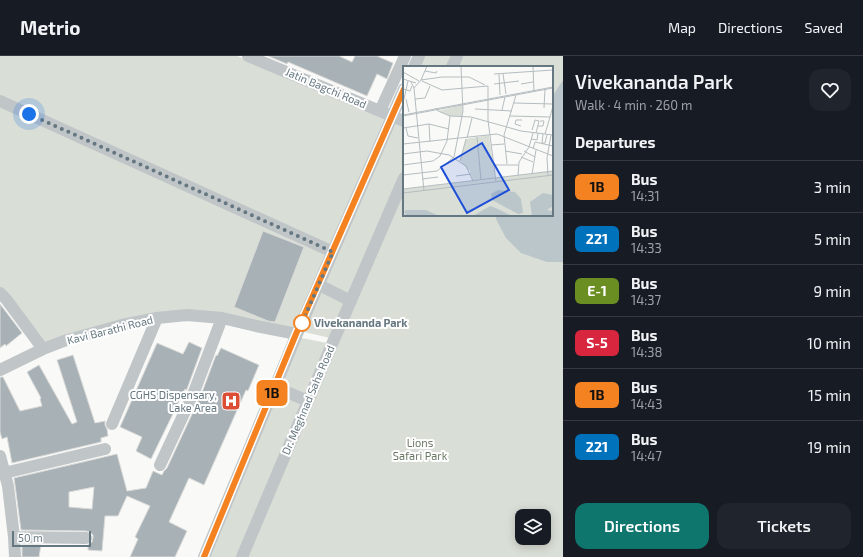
<!DOCTYPE html>
<meta charset="utf-8">
<style>
:root{--surface:#171b24;--page:#20242c;--text:#f1f3f6;--muted:#9ea1a6;--line:#363941;--accent:#0f766e}
body{margin:0;font-family:"Exo 2",sans-serif;background:var(--page);color:var(--text);height:100vh;display:flex;flex-direction:column;font-size:15px;white-space:nowrap}
*{box-sizing:border-box;margin:0}
p{font-size:13px;color:var(--muted)}
.icon{flex:none;width:22px;height:22px;fill:none;stroke:currentColor;stroke-width:2;stroke-linecap:round;stroke-linejoin:round}
.map{position:relative;flex:1;overflow:hidden}
.details{display:flex;flex-direction:column;background:var(--surface);width:300px}
.details>*{flex:none}
.badge{padding:0 8px;border-radius:6px;font-size:14px;line-height:26px}
.fabs{position:absolute;left:515px;top:453px;display:grid;gap:8px}
.fabs a{display:grid;place-items:center;width:36px;height:36px;border-radius:8px;background:var(--surface);box-shadow:0 2px 10px #0003;font-size:20px}
.scale{position:absolute;left:12px;bottom:10px;width:79px;box-sizing:border-box;padding-left:4px;border:2px solid #657780;border-top:0;font-size:11px;line-height:14px;white-space:nowrap;color:#657780;-webkit-text-stroke:3px #fff;paint-order:stroke}
.you{position:absolute;width:20px;height:20px;margin:-10px;border:3px solid #fff;border-radius:50%;background:#1a73e8;box-shadow:0 0 0 6px #1a73e833}
.map>.badge{position:absolute;translate:-50% -50%;box-shadow:0 0 0 2px #fff}
h2{padding:0 12px;font-size:15px;line-height:36px}
.round{display:grid;place-items:center;flex:none;width:42px;height:42px;border-radius:12px;background:var(--page)}
.overview{display:flex;align-items:center;justify-content:space-between;height:68px;padding:0 12px}
h1{font-size:19px;font-weight:600;line-height:30px}
.action{display:flex;gap:8px;margin-top:auto;padding:8px 12px}
.action a{flex:1;height:46px;border-radius:12px;background:var(--accent);color:#fff;font-size:16px;font-weight:600;line-height:46px;text-align:center}
.action a+a{background:var(--page);color:var(--text)}
ul{padding:0;list-style:none}
li{display:flex;align-items:center;gap:12px;height:52px;padding:0 12px;border-top:1px solid var(--line)}
li div{flex:1}
li b{display:block;font-size:15px}
li em{font-style:normal}
li .badge{min-width:44px;font-weight:700;text-align:center}
header{display:flex;align-items:center;gap:24px;box-sizing:border-box;height:56px;padding:0 20px;background:var(--surface);border-bottom:1px solid var(--line)}
header strong{font-size:19px}
nav{display:flex;gap:22px;margin-inline-start:auto;font-size:14px}
main{display:flex;flex:1;min-height:0}
.map>svg:first-child{display:block}
</style>
<header>
<strong>Metrio</strong>
<nav><a>Map</a><a>Directions</a><a>Saved</a></nav>
</header>
<main>
<div class="map">
<svg width="563" height="501" viewBox="0 0 563 501">
<rect width="100%" height="100%" fill="#f9f9f7"/>
<path fill="#d9ded6" fill-rule="evenodd" d="M 0,0 L 237,0 L 385,61 L 294,274 L 186,255 L 43,288 L 0,234 Z
M 423,0 L 454,0 L 449,11 L 418,11 Z
M 462,0 L 563,0 L 563,501 L 243,501 L 404,129 L 404,159 L 552,159 L 552,11 L 457,11 ZM 522,460 L 544,460 L 544,482 L 522,482 Z
M 392,63 L 404,68 L 404,112 L 330,282 L 300,275 Z
M 297,281 L 327,287 L 239,501 L 207,501 Z"/>
<path fill="#bac6ca" d="M 563,24 L 563,206 L 547,206 L 521,197 L 506,182 L 496,163 L 496,159 L 552,159 L 552,41 Z"/>
<path fill="#a7b1b6" stroke="#dbdbd9" fill-rule="evenodd" d="M 268,0 L 339,0 L 352,6 L 355,0 L 377,0 L 393,7 L 387,23 L 377,18 L 367,40 L 288,6 L 287,8 Z
M 263,175 L 304,191 L 275,266 L 268,265 L 234,251 Z
M 0,248 L 22,277 L 6,290 L 5,288 L 0,292 Z
M 189,286 L 202,292 L 187,333 L 187,334 L 185,333 L 151,403 L 136,395 L 142,381 L 120,371 L 157,287 L 183,298 Z
M 221,292 L 259,309 L 248,335 L 246,334 L 204,429 L 189,422 L 169,466 L 187,475 L 175,501 L 130,501 L 138,483 L 135,481 L 150,450 L 127,440 L 118,460 L 105,460 L 102,495 L 88,494 L 88,489 L 92,486 L 93,482 L 93,479 L 90,476 L 86,475 L 21,474 L 15,429 L 14,422 L 117,398 L 127,435 L 146,432 L 153,415 L 162,419 L 164,415 L 167,412 L 201,339 L 216,299 L 217,300 ZM 94,431 L 92,453 L 69,451 L 69,436 Z
M 73,299 L 95,367 L 105,365 L 105,369 L 107,373 L 108,380 L 101,382 L 101,386 L 12,407 L 7,381 L 2,383 L 0,376 L 0,321 L 3,321 L 20,355 L 42,350 L 40,343 L 41,342 L 27,316 L 39,309 L 72,368 L 77,366 L 57,304 Z
M 22,489 L 41,489 L 39,501 L 22,501 Z"/>
<g fill="none" stroke-linecap="round" stroke-linejoin="round">
<path stroke="#c0c5c8" stroke-width="12" d="M 248,0 L 404,65
M 414,11 L 419,0
M 452,11 L 457,0
M 0,45 L 333,196
M 380,55 L 405,0
M 319,229 L 351,245
M 0,237 L 6,243 L 43,293
M 0,314 L 43,293 L 64,285 L 122,269 L 157,262 L 187,259 L 222,262 L 256,270 L 297,278
M 275,331 L 308,345
M 112,368 L 157,262
M 0,400 L 8,430 L 14,481 L 15,501
M 160,409 L 194,336 L 222,262
M 4,417 L 105,393
M 14,481 L 86,482
M 204,501 L 297,278 L 404,33
M 242,501 L 333,286 L 404,122"/>
</g>
<g fill="none" stroke-linecap="round" stroke-linejoin="round">
<g stroke="#fff" stroke-width="9">
<path id="line" d="M 204,501 L 296,278 L 404,33"/>
</g>
<use href="#line" stroke="#f58220" stroke-width="6"/>
<path stroke="#657780" stroke-width="4" stroke-dasharray="0 7.2" d="M 29,58 L 333,196 L 302,267"/>
</g>
<defs>
<g id="hospital-square" transform="scale(1)"><rect x="-9" y="-9" width="18" height="18" rx="4" fill="#dc4e34" stroke="#fff"/><path d="M-5-5h3v3.5h4V-5h3V5h-3V1.5h-4V5h-3Z" fill="#fff"/></g>
</defs>
<g fill-rule="evenodd">
<use href="#hospital-square" x="231" y="345"/>
</g>
<circle fill="#fff" stroke="#f58220" stroke-width="2" cx="302" cy="267" r="8"/>
<g text-anchor="middle" stroke-width="4" stroke-linejoin="round" paint-order="stroke">
<g font-size="11" fill="#657780" stroke="#fff">
<text transform="translate(326 32) rotate(23)" y="4">Jatin Bagchi Road</text>
<text transform="translate(110 274) rotate(-14)" y="4">Kavi Barathi Road</text>
<text transform="translate(308 344) rotate(-67)" y="4">Dr. Meghnad Saha Road</text>
</g>
<g font-size="11" font-weight="bold" fill="#657780" stroke="#fff" text-anchor="start">
<text x="314" y="271">Vivekananda Park</text>
</g>
<g font-size="11" fill="#657780" stroke="#fff" text-anchor="end">
<text x="217" y="343">CGHS Dispensary,<tspan x="217" dy="13">Lake Area</tspan></text>
</g>
<g font-size="11" fill="#697964" stroke="#fff">
<text x="420" y="391">Lions<tspan x="420" dy="13">Safari Park</tspan></text>
</g>
</g>
<g transform="translate(403 10)">
<rect width="150" height="150" fill="#f9f9f7"/>
<path d="M 60,39 L 59,50 L 47,50 L 35,45 ZM 86,69 L 92,112 L 70,115 L 67,105 L 57,95 L 63,73 ZM 150,105 L 150,150 L 0,150 L 0,123 Z" fill="#d9ded6"/>
<path d="M 95,124 L 112,126 L 118,133 L 120,147 L 115,148 L 89,134 L 88,128 ZM 140,127 L 150,129 L 150,140 L 144,144 L 150,145 L 150,150 L 129,150 L 127,136 ZM 87,140 L 93,142 L 109,150 L 70,150 ZM 4,144 L 23,144 L 36,150 L 3,150 L 1,145 Z" fill="#bac6ca"/>
<path fill="none" stroke="#b5bdc0" stroke-width="1" d="M 130,0 L 131,26M 22,5 L 33,7 L 34,5M 0,6 L 16,15M 91,8 L 150,4M 96,8 L 97,29M 100,8 L 103,28M 0,13 L 13,17M 18,14 L 24,0M 19,15 L 39,24 L 85,20 L 85,54 L 93,116M 8,16 L 11,22 L 21,125M 91,18 L 116,15M 118,18 L 130,16M 11,22 L 18,14 L 39,11 L 66,11 L 82,19M 0,23 L 7,25 L 9,20M 1,33 L 5,15M 3,33 L 6,46M 12,33 L 22,32 L 27,20M 111,37 L 150,38M 32,42 L 35,45 L 47,50 L 68,51 L 118,65 L 150,69M 141,42 L 142,23M 72,43 L 109,45M 99,44 L 102,31M 0,49 L 150,21M 0,50 L 150,22M 107,50 L 147,51 L 150,40M 26,58 L 27,76M 118,60 L 112,58 L 113,54 L 119,54M 135,60 L 140,60 L 141,55 L 137,55M 0,62 L 26,58 L 46,63M 3,62 L 5,70 L 15,72M 129,64 L 132,54 L 136,55 L 133,67M 140,68 L 139,77 L 142,77 L 144,69M 142,68 L 147,51M 74,71 L 78,114M 64,72 L 69,52M 128,73 L 134,74 L 135,67M 0,78 L 94,68 L 150,90M 88,79 L 101,78M 130,83 L 132,76 L 150,80M 102,85 L 119,88M 121,85 L 132,91M 0,88 L 24,85 L 46,89 L 63,100 L 70,115M 118,91 L 130,96M 57,95 L 63,73M 104,98 L 101,69 L 113,29M 0,99 L 30,95 L 37,90 L 44,75 L 47,50M 91,99 L 115,99M 129,108 L 133,84M 0,109 L 34,105 L 51,91 L 60,45 L 58,0M 53,110 L 68,108M 115,110 L 116,96 L 126,81 L 130,67M 145,110 L 144,92 L 148,69M 19,113 L 35,111M 0,123 L 150,105M 0,127 L 150,109"/>
<path fill="#1d4ed8" fill-opacity="0.15" stroke="#1d4ed8" stroke-width="2" d="M 79,77 L 106,124 L 64,147 L 38,101 Z"/>
<rect width="150" height="150" fill="none" stroke="#657780" stroke-width="2"/>
</g>
</svg>
<div class="fabs">
<a><svg class="icon" aria-label="layers" viewBox="0 0 24 24"><path d="M12 4l9 5-9 5-9-5zM3 14l9 5 9-5"/></svg></a>
</div>
<div class="scale">50 m</div>
<div class="you" style="left:29px;top:58px"></div>
<b class="badge" style="left:272px;top:337px;background:#f58220;color:#111">1B</b>
</div>
<section class="details">
<div class="overview"><div><h1>Vivekananda Park</h1><p>Walk · 4 min · 260 m</p></div><a class="round"><svg class="icon" aria-label="heart" viewBox="0 0 24 24"><path d="M12 20l-8-8c-3-5 5-10 8-4 3-6 11-1 8 4z"/></svg></a></div>
<h2>Departures</h2>
<ul>
<li><span class="badge" style="background:#f58220;color:#111">1B</span><div><b>Bus</b><p>14:31</p></div><em>3 min</em></li>
<li><span class="badge" style="background:#0072bc;color:#fff">221</span><div><b>Bus</b><p>14:33</p></div><em>5 min</em></li>
<li><span class="badge" style="background:#6b8e23;color:#fff">E-1</span><div><b>Bus</b><p>14:37</p></div><em>9 min</em></li>
<li><span class="badge" style="background:#d7263d;color:#fff">S-5</span><div><b>Bus</b><p>14:38</p></div><em>10 min</em></li>
<li><span class="badge" style="background:#f58220;color:#111">1B</span><div><b>Bus</b><p>14:43</p></div><em>15 min</em></li>
<li><span class="badge" style="background:#0072bc;color:#fff">221</span><div><b>Bus</b><p>14:47</p></div><em>19 min</em></li>
</ul>
<div class="action"><a>Directions</a><a>Tickets</a></div>
</section>
</main>
